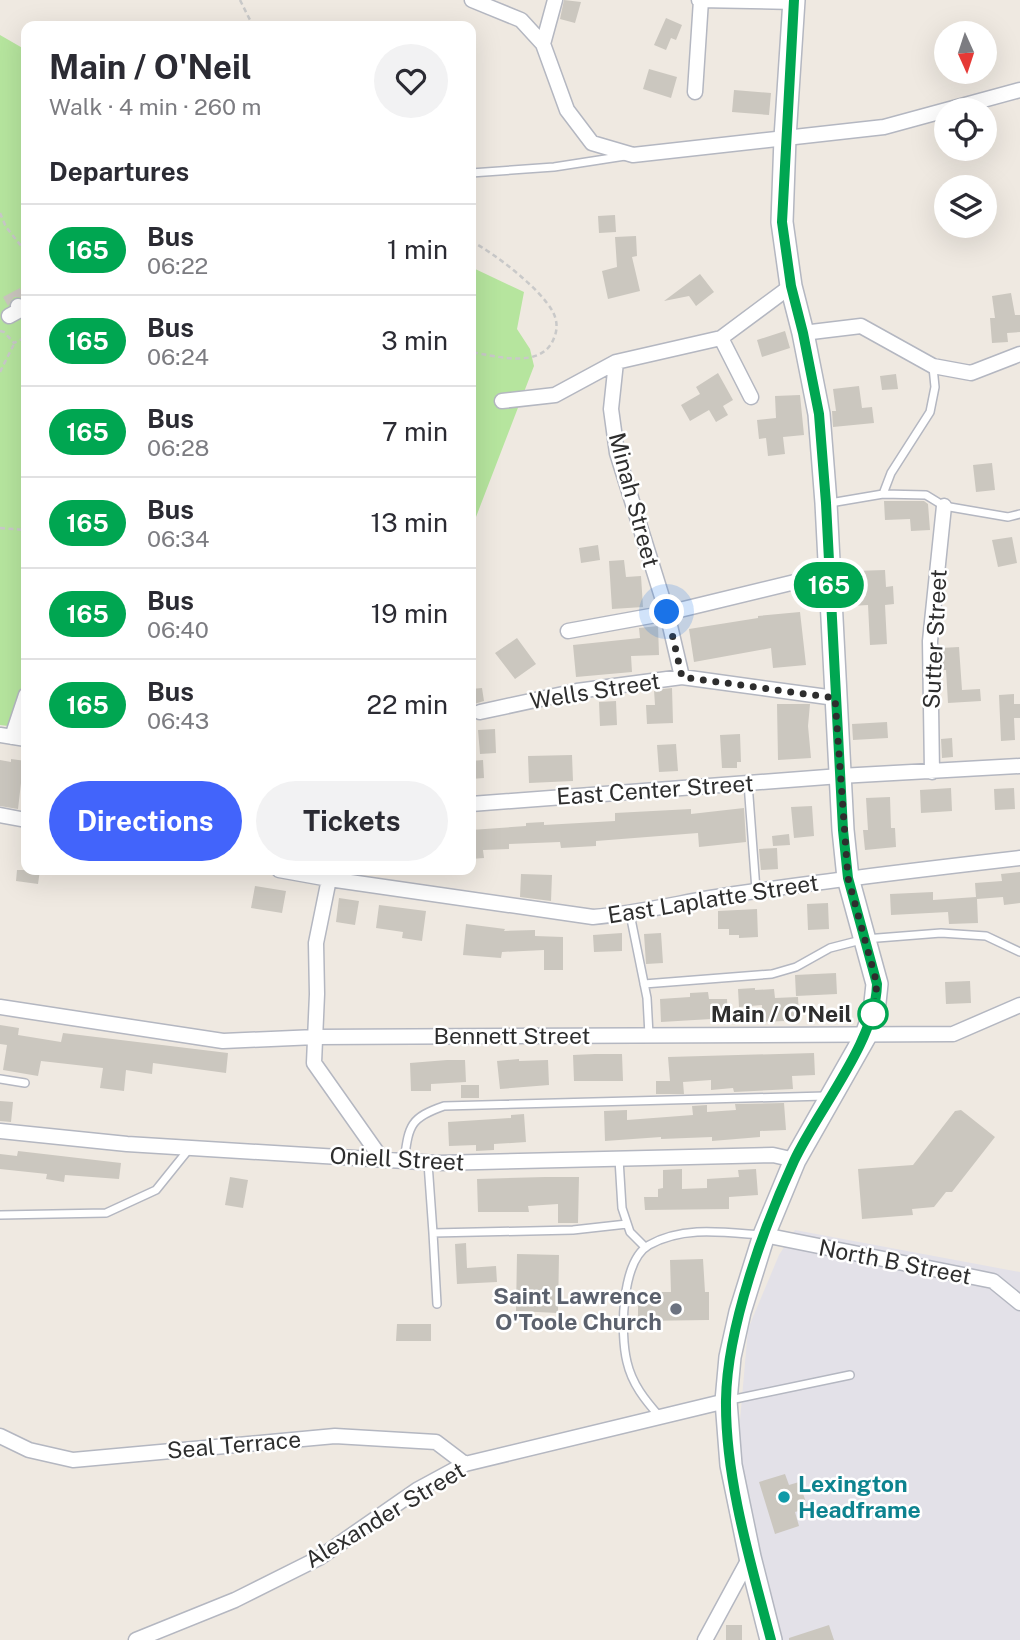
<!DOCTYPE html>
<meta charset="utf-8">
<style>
:root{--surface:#fff;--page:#f2f2f3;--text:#2b2b33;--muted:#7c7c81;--line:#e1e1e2;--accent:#4264fb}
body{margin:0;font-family:"Public Sans",sans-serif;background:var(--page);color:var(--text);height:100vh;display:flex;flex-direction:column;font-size:26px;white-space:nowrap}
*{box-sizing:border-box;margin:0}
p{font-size:23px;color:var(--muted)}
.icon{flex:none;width:38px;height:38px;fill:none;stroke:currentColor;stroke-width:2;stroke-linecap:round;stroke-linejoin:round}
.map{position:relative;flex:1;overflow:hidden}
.panel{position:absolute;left:21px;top:21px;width:455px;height:854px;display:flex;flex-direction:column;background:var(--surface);border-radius:14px;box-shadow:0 7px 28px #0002}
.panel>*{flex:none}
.badge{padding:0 14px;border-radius:23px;font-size:24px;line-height:46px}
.needle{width:46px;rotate:177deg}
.buttons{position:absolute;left:934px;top:21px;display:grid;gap:14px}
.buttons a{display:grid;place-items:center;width:63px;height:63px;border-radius:50%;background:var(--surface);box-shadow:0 7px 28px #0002;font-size:35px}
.you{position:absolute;width:35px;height:35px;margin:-18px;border:5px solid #fff;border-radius:50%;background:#1a73e8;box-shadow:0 0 0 10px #1a73e833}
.map>.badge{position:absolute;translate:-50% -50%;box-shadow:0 0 0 4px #fff}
h2{padding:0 28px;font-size:26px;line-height:63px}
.round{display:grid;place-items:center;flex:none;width:74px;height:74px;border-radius:37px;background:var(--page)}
.headline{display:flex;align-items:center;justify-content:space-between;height:119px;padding:0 28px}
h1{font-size:33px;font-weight:700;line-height:52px}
.cta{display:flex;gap:14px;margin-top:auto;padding:14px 28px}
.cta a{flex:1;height:80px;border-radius:42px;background:var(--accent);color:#fff;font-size:28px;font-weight:700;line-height:80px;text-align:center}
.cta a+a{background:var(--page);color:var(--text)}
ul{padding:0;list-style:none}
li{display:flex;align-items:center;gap:21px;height:91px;padding:0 28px;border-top:2px solid var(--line)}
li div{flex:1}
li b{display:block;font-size:26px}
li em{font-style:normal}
li .badge{min-width:77px;font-weight:700;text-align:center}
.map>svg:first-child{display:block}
</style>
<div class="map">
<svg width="1020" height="1640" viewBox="0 0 1020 1640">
<rect width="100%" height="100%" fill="#efe9e1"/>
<path fill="#e3e1e8" d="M 795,1230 L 1020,1272 L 1020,1640 L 782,1640 L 757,1558 L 738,1443 L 748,1329 L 779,1255 Z"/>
<path fill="#b6e59e" d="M 0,35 L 26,50 L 26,728 L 0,725 Z
M 471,267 L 524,292 L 517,329 L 530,349 L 534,366 L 471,530 Z"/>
<path fill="#cbc7bf" d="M 564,0 L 581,2 L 575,23 L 560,19 Z
M 666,18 L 682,25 L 676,40 L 671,38 L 666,50 L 654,45 Z
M 649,69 L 677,77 L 671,98 L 643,89 Z
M 734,90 L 771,93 L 769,115 L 732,112 Z
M 615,215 L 616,232 L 599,233 L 598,216 Z
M 636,236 L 637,256 L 632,257 L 640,291 L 608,299 L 602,271 L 617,267 L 615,237 Z
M 700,274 L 714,292 L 696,306 L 689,296 L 664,301 Z
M 20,288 L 26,301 L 19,297 L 14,297 L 8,306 L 3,297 Z
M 1011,293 L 1015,315 L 1020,315 L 1020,332 L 1007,333 L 1008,342 L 992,343 L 990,318 L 995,318 L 992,296 Z
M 785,331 L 790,348 L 762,357 L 757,340 Z
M 718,373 L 733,400 L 723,406 L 728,415 L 716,422 L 709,410 L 690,421 L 681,405 L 700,394 L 696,387 Z
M 896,374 L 898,389 L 882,390 L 880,376 Z
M 859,386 L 862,408 L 872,407 L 874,423 L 833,427 L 832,411 L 836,411 L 833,389 Z
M 800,395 L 804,435 L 783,437 L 785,454 L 768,456 L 766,438 L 759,439 L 757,420 L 776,418 L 775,396 Z
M 992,463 L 995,490 L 976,492 L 973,465 Z
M 884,501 L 924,501 L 928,504 L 930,530 L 911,531 L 910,519 L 885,520 Z
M 1012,537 L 1017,563 L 998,567 L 992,540 Z
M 598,545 L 600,560 L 581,563 L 579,548 Z
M 624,560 L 626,577 L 641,576 L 643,607 L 612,609 L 609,561 Z
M 885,570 L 886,587 L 893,586 L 894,604 L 885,605 L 887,644 L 870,645 L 868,605 L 851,606 L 851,590 L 854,589 L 853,571 Z
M 800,612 L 806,665 L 773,668 L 771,648 L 694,662 L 689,629 L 758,618 L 758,616 Z
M 658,626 L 659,655 L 631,656 L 632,672 L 576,677 L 573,645 L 640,638 L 639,628 Z
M 517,638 L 536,664 L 515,679 L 495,653 Z
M 959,647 L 962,690 L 980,689 L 981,701 L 948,703 L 946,670 L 940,670 L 940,648 Z
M 482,688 L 484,701 L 471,705 L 471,689 Z
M 672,688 L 673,723 L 647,724 L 646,705 L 655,705 L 654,690 Z
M 1014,694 L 1014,704 L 1020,704 L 1020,718 L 1014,718 L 1015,740 L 1001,741 L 999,695 Z
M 616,701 L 617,725 L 600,726 L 599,702 Z
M 777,704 L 810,704 L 808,726 L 811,758 L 778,760 Z
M 887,722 L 888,738 L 853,740 L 852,724 Z
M 495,729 L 496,753 L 480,754 L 478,730 Z
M 740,734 L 741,762 L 737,762 L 737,768 L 722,768 L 720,735 Z
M 952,738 L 953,757 L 942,758 L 941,739 Z
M 676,744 L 678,771 L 659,772 L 657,745 Z
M 572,755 L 573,781 L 529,783 L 528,756 Z
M 11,759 L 26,761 L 26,784 L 21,783 L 18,809 L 0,806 L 0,760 L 11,762 Z
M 483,760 L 484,778 L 471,779 L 471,761 Z
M 951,788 L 952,811 L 921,813 L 920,790 Z
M 1014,788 L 1015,809 L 995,810 L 994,789 Z
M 890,797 L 891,828 L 895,828 L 896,847 L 865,850 L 863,830 L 868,830 L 866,798 Z
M 812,806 L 814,836 L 794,838 L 791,807 Z
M 744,808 L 746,842 L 699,847 L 698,833 L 596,841 L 596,846 L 561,848 L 560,842 L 509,844 L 509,849 L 483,850 L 484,858 L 471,859 L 471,830 L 526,826 L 526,823 L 544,822 L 544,825 L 615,821 L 615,813 L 691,809 L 691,814 Z
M 789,834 L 790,845 L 773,846 L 772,836 Z
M 777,848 L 778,869 L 761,870 L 759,849 Z
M 17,870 L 40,870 L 38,884 L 16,881 Z
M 1020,872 L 1020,903 L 1004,905 L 1003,897 L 977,899 L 978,923 L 949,924 L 948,912 L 891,915 L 890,894 L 933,892 L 933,900 L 976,897 L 975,883 L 1002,881 L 1001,874 Z
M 521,874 L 552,875 L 551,901 L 520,897 Z
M 255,886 L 286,891 L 282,913 L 251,908 Z
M 339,898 L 359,901 L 355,925 L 336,922 Z
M 828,903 L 829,929 L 808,930 L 807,904 Z
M 379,905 L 426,911 L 422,941 L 402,938 L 403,932 L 376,928 Z
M 757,909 L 758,937 L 739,938 L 739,935 L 729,935 L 729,929 L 718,929 L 718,911 Z
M 466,924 L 505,929 L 504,931 L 535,930 L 535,936 L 563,937 L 563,970 L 544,970 L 544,950 L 502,952 L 501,958 L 463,955 Z
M 622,933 L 622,951 L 594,952 L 593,935 Z
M 661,933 L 663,963 L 646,964 L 644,934 Z
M 836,973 L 837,994 L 796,996 L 795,975 Z
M 970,981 L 971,1003 L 946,1004 L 945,982 Z
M 755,988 L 755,990 L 774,989 L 775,998 L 798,997 L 799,1016 L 784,1017 L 784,1021 L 762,1022 L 762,1005 L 739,1007 L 738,989 Z
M 708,992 L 709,999 L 727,999 L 728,1018 L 661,1022 L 660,999 L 690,997 L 690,993 Z
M 0,1025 L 19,1028 L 18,1035 L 61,1042 L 63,1033 L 228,1053 L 226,1073 L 153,1063 L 152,1074 L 126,1070 L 124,1091 L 100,1088 L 103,1068 L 41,1061 L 38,1076 L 3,1070 L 7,1045 L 0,1044 Z
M 814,1053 L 815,1075 L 792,1076 L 793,1089 L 734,1092 L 733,1088 L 711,1090 L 711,1080 L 683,1082 L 684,1094 L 656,1094 L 656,1081 L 670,1081 L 668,1057 Z
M 595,1054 L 622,1054 L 623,1081 L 574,1081 L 573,1055 Z
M 519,1059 L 519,1061 L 548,1060 L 549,1085 L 500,1089 L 497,1061 Z
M 447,1060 L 465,1060 L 466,1082 L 431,1084 L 431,1091 L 411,1091 L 410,1063 Z
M 461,1085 L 479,1085 L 479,1098 L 461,1098 Z
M 0,1101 L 13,1102 L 11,1122 L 0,1121 Z
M 784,1103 L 786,1130 L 760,1131 L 760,1137 L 712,1141 L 712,1137 L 661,1139 L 661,1137 L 605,1141 L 604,1111 L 627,1110 L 627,1120 L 693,1115 L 692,1106 L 707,1105 L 707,1112 L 736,1110 L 735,1104 Z
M 961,1110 L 995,1137 L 952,1192 L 946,1192 L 934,1207 L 912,1209 L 913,1215 L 862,1219 L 858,1169 L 913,1165 L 955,1111 Z
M 524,1114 L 526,1142 L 494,1144 L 494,1150 L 476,1151 L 476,1145 L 449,1146 L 448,1122 L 511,1118 L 511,1115 Z
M 18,1151 L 121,1163 L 119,1179 L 65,1175 L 64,1182 L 46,1179 L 47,1174 L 0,1169 L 0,1154 L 17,1156 Z
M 682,1169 L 682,1189 L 707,1188 L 707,1179 L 739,1177 L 738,1170 L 756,1169 L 758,1195 L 729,1197 L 729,1209 L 645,1210 L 644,1197 L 658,1197 L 658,1189 L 663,1188 L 663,1170 Z
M 230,1177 L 248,1180 L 243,1208 L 225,1205 Z
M 545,1177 L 579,1177 L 578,1223 L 558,1223 L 558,1204 L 528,1206 L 529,1212 L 478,1212 L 477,1179 Z
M 466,1243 L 467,1268 L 496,1266 L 497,1282 L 457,1284 L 455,1244 Z
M 517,1254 L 559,1255 L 558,1313 L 516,1311 Z
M 703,1259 L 705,1292 L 709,1292 L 709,1320 L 638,1321 L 638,1292 L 671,1292 L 670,1260 Z
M 397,1324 L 431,1324 L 431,1341 L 396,1341 Z
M 785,1474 L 789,1485 L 799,1482 L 808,1508 L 795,1512 L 799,1526 L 775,1534 L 759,1482 Z
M 726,1625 L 742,1625 L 742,1640 L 726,1640 Z
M 829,1625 L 834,1640 L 789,1640 L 789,1638 Z"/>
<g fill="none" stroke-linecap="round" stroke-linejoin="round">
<g stroke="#b4b7c1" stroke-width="10">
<path id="lane" d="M 471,173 L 554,167 L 625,156
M 883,494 L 891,473 L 930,412 L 935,387 L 933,367
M 830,503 L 883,494 L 926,495 L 944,506 L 1008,517 L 1020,514
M 748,783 L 756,890
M 630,914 L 647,998 L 649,1035
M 644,984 L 772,974 L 796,967 L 830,948 L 865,939 L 941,933 L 986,936 L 1020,952
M 0,1079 L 25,1083
M 619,1159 L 622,1208 L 630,1232 L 645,1247
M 404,1161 C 409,1126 409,1118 444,1106 L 825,1096
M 428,1163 L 433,1233 L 573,1230 L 627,1224
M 0,1215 L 106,1213 L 156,1190 L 189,1149
M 433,1233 L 437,1304
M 730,1400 L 850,1375
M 660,1417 C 645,1400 632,1384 627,1362 C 620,1334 621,1261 649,1245 C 683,1226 722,1232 760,1235"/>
</g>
<g stroke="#b4b7c1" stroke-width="17">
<path id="street" d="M 472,0 L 521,20 L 543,44 L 567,110 L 592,143 L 633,155 L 884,127 L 1020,90
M 699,0 L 794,2
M 543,44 L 555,0
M 695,92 L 701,0
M 9,316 L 20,310 L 18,306
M 803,333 L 861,326 L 933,366 L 971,373 L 1020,354
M 721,338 L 751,397
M 616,362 L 611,409 L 617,453 L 667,613 L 682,677
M 502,401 L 555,395 L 616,362 L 721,338 L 791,286
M 568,631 L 667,613 L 828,574
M 480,712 L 577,691 L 682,677 L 835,698
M 0,735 L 26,739
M 12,737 L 26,695
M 932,772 L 930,641 L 944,506
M 471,804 L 840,776 L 1020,766
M 0,815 L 26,820
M 279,870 L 329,879 L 593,917 C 641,913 687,901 735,894 C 830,880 925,869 1020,858
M 329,879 L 316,943 L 317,994 L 314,1063 L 381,1158
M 0,1007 L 223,1041 L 316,1037 L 953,1034 L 1020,1005
M 0,1131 L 127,1144 L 437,1163 L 773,1155 L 795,1160
M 764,1235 L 993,1281 L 1020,1303
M 0,1436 L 29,1450 L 73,1460 L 335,1436 L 436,1442 L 465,1464
M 136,1640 L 235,1600 L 319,1558 L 417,1490 L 465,1464 L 726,1401
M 705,1640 L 750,1557"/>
</g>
<g stroke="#b4b7c1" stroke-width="24">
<path id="secondary" d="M 771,1640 L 750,1557 L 731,1465 L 726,1401 L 730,1357 L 740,1312 L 764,1235 L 795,1160 L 866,1035 L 874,1012 L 877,984 L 848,878 L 843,830 L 826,503 L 819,414 L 803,333 L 791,286 L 782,222 L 785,138 L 794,0"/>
</g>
<path stroke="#c9c9c9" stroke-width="2.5" stroke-dasharray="5 3.5" stroke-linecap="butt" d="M 240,0 L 253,26
M 0,213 L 6,227 L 26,252
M 471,241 C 494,253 540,288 553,312 C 557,320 558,329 554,338 C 542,370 496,356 471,352
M 0,331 L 4,332 L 14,343 L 26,337
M 0,372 L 14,344
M 0,528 L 26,530"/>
<use href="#lane" stroke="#fff" stroke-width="7"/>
<use href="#street" stroke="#fff" stroke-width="14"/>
<use href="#secondary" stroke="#fff" stroke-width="21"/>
</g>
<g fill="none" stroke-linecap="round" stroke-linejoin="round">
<g stroke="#fff" stroke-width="16">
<path id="line" d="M 771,1640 C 751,1564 725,1479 726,1400 C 727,1328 764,1226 794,1161 C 819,1108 876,1041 877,984 L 848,878 L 843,830 L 826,503 L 819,414 L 803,333 L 791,286 L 782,222 L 794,0"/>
</g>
<use href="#line" stroke="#00a651" stroke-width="10"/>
<path stroke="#2e2e2e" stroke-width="7" stroke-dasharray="0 12.6" d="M 667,612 L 682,677 L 835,698 L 848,878 L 877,984 L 873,1014"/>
</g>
<circle fill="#fff" stroke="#00a651" stroke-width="3.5" cx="873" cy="1014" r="14"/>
<circle fill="#6b7280" stroke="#fff" stroke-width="2.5" cx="676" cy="1309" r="7"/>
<circle fill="#0f9aa8" stroke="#fff" stroke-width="2.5" cx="784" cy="1497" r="7"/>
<g text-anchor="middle" stroke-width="5" stroke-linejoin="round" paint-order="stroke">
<g font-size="23" fill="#2e2e2e" stroke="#fff">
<text transform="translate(634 500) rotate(75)" y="8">Minah Street</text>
<text transform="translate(935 639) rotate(-87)" y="8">Sutter Street</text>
<text transform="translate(595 691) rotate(-9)" y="8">Wells Street</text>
<text transform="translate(655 790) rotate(-4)" y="8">East Center Street</text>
<text transform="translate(713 899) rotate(-9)" y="8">East Laplatte Street</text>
<text x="512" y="1044">Bennett Street</text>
<text transform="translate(397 1159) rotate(3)" y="8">Oniell Street</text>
<text transform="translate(895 1262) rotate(11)" y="8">North B Street</text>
<text transform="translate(234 1445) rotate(-5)" y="8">Seal Terrace</text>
<text transform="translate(385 1515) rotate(-31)" y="8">Alexander Street</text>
</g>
<g font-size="23" font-weight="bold" fill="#2e2e2e" stroke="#fff" text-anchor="end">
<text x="852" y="1022">Main / O'Neil</text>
</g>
<g font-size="23" font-weight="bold" fill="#5b616d" stroke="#fff" text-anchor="end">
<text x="662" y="1304">Saint Lawrence<tspan x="662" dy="26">O'Toole Church</tspan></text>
</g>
<g font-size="23" font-weight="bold" fill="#0d838f" stroke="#fff" text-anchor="start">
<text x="798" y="1492">Lexington<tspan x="798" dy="26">Headframe</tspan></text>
</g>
</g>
</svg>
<div class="buttons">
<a><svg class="needle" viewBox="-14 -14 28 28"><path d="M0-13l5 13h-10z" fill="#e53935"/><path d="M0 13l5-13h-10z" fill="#7c7c81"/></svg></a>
<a><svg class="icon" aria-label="locate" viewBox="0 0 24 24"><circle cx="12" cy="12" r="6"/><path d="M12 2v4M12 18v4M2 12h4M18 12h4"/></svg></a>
<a><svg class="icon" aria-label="layers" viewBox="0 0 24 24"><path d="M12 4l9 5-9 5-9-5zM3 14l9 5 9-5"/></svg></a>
</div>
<div class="you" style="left:667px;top:612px"></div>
<b class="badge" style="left:829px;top:585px;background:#00a651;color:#fff">165</b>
<section class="panel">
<div class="headline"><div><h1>Main / O'Neil</h1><p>Walk · 4 min · 260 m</p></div><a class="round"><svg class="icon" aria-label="heart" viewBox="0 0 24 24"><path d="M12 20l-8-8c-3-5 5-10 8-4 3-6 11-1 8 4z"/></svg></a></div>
<h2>Departures</h2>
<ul>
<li><span class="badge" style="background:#00a651;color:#fff">165</span><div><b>Bus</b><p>06:22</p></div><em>1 min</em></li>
<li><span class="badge" style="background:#00a651;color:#fff">165</span><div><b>Bus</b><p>06:24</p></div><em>3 min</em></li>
<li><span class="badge" style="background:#00a651;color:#fff">165</span><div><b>Bus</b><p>06:28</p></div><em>7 min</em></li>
<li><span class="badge" style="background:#00a651;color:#fff">165</span><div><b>Bus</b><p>06:34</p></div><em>13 min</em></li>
<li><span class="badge" style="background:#00a651;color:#fff">165</span><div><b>Bus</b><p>06:40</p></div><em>19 min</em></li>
<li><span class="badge" style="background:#00a651;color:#fff">165</span><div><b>Bus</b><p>06:43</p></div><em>22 min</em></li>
</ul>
<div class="cta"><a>Directions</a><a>Tickets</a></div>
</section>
</div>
